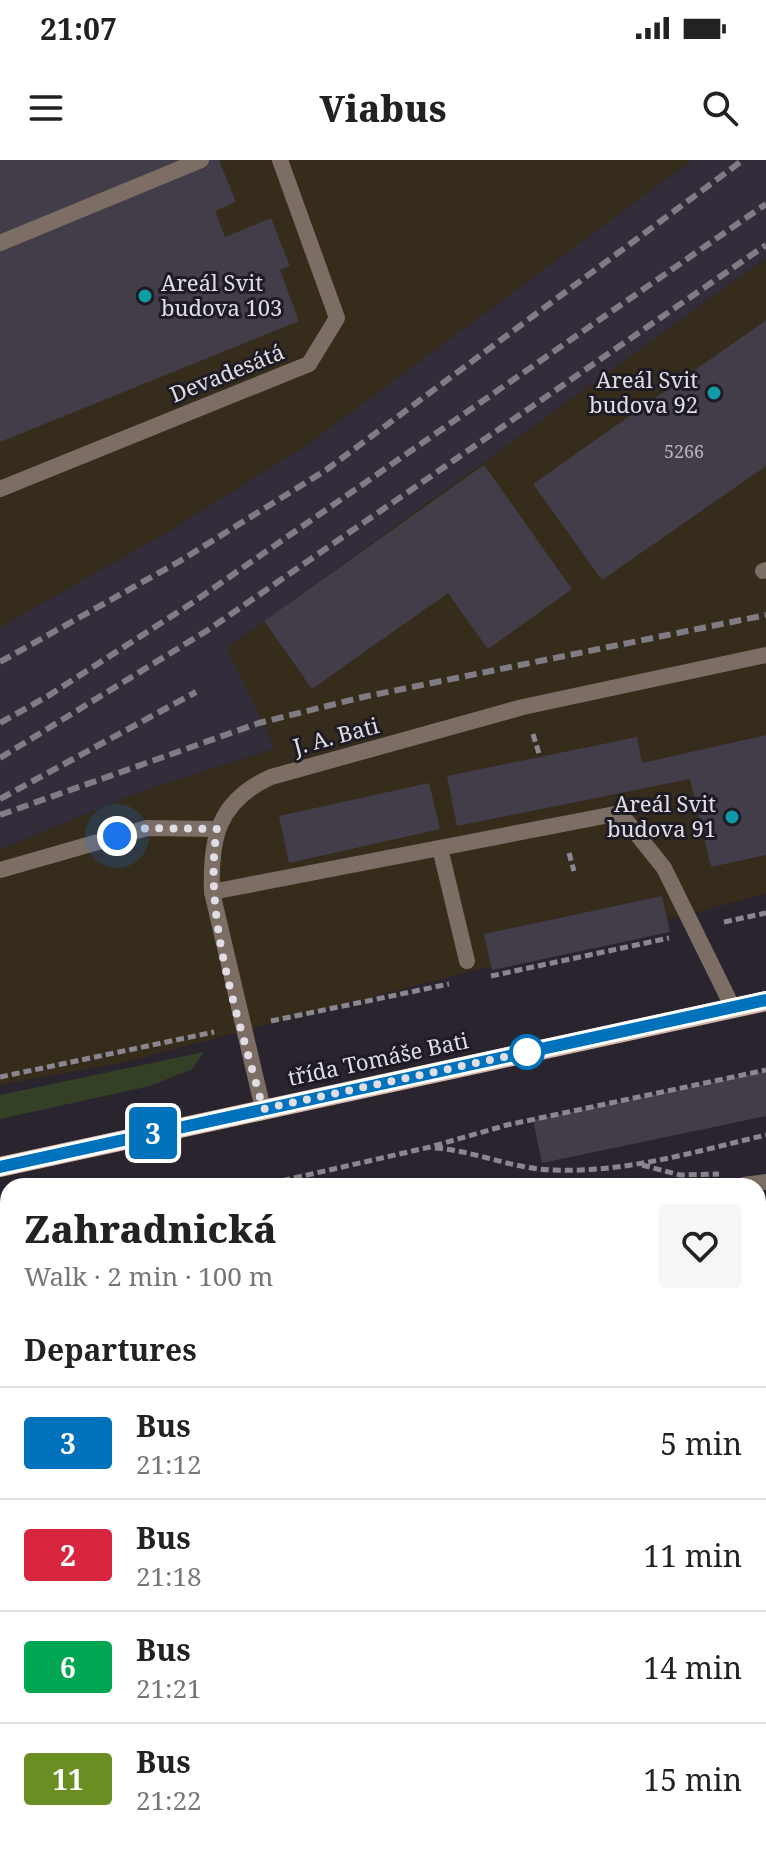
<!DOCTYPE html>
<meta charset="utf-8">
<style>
:root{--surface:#fff;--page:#f6f6f6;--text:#222;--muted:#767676;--line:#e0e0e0}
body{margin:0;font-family:"Noto Serif",serif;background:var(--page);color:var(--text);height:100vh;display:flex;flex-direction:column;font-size:30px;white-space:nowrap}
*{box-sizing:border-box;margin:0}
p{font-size:26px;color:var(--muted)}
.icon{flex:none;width:44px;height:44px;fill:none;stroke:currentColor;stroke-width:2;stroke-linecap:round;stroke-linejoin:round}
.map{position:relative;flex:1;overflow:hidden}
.drawer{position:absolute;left:0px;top:1018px;width:766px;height:674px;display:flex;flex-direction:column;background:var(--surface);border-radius:24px 24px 0 0;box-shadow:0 2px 6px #0004}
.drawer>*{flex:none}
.badge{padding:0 16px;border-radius:6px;font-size:28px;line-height:52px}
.you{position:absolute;width:40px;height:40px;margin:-20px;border:6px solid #fff;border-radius:50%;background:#1a73e8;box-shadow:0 0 0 12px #1a73e833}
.map>.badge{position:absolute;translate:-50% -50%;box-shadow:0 0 0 4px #fff}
h2{padding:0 24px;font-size:30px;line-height:72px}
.round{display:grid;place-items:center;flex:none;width:84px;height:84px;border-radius:8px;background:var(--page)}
.overview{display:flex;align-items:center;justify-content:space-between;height:136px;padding:0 24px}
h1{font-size:38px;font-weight:800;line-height:60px}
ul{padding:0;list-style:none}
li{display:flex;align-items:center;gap:24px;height:112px;padding:0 24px;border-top:2px solid var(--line)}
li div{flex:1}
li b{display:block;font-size:30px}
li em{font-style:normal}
li .badge{min-width:88px;font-weight:700;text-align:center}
.status{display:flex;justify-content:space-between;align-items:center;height:56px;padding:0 40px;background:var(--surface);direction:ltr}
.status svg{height:22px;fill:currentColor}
header{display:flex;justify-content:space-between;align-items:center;height:104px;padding:0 24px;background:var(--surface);font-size:36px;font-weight:800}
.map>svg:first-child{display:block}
</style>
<div class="status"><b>21:07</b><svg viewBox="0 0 49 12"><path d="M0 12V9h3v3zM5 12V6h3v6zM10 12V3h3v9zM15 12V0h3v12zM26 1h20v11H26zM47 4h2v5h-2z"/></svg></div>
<header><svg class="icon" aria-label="menu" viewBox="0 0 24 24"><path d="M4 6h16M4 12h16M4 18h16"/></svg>Viabus<svg class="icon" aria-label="search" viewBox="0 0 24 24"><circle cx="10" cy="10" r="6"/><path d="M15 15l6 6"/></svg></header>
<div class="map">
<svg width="766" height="1691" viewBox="0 0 766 1691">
<rect width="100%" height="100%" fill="#29242e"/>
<path fill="#332d3b" d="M 692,0 L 766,0 L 766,98 L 227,488 L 276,588 L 151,628 L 0,689 L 0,467 L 164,374 L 308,284 Z"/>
<path fill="#362c1c" d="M 0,0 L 692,0 L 308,284 L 164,374 L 0,467 Z
M 766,98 L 766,734 L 125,902 L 0,925 L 0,689 L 151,628 L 275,589 L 227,488 Z"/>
<path fill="#344026" d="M 204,892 L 192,909 L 150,926 L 0,959 L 0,935 Z"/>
<path fill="#423d48" d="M 0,0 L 219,0 L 236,42 L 215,51 L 225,77 L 271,58 L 290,106 L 280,110 L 299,161 L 0,282 Z
M 766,160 L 766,306 L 602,420 L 533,324 Z
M 484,305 L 572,429 L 488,489 L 448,433 L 312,529 L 264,461 Z
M 766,575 L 766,695 L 711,707 L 690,619 L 457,666 L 447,616 L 637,577 L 642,603 Z
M 429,623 L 440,669 L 289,703 L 279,656 Z
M 662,736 L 670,772 L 492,810 L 484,774 Z
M 766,911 L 766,956 L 542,1003 L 533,960 Z
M 8,1195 L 8,1246 L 0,1241 L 0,1205 Z"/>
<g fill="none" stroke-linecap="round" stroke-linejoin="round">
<path stroke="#8b8790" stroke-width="5" stroke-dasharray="8 4" stroke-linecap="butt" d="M 533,574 L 540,597
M 569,693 L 574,711
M 724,762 L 766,753
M 491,816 L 669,778
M 271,861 L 449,824
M 0,917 L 214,872
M 435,988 C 476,991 512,1009 554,1010 C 626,1013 697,991 766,975
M 642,1005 L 680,1015 L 719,1014
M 259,1026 L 430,987 L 507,965 L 766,910
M 0,1078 L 8,1076
M 758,1381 L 766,1446
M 0,1387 L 8,1386
M 369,1684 L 370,1691"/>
<path stroke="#7c6d65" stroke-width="16" d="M 0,83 L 201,0
M 763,411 L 766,410
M 440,688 L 467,801
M 0,710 L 147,668 L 217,669
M 212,732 L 620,653 L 664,708 L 733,848
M 744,1025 L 766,1022"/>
<path stroke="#7c6d65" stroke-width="16" d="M 0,329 L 309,204 L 337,158 L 280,0
M 263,949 L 212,732 C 210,678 218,641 271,617 L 523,547 L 766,495"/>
<path stroke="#d3b3a4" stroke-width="20" d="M 0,1007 L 766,841"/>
<path stroke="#807c84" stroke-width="6" stroke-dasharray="12 6" stroke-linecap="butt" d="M 0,502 L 180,401 L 326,310 L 743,0
M 0,563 L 48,536 L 192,443 L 766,44
M 0,598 L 208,470 L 766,85
M 0,639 L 196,532
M 0,655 L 259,563 L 363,537 L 766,455"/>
</g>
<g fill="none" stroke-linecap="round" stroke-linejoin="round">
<g stroke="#fff" stroke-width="18">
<path id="line" d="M 0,1007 L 766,840"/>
</g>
<use href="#line" stroke="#0072bc" stroke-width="12"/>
<path stroke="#e0dde4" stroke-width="8" stroke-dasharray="0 14.4" d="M 117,676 L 147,668 L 217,669 C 202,760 240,860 263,949 L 527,892"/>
</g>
<g fill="#0f9aa8" stroke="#1f1b24" stroke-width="3">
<circle cx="145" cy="136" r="8"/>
<circle cx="714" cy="233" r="8"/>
<circle cx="732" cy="657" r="8"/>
</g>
<circle fill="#fff" stroke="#0072bc" stroke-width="4" cx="527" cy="892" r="16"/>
<g text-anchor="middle" stroke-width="6" stroke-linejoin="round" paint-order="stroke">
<g font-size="18" fill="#b8b5bd">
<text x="684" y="298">5266</text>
</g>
<g font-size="22" fill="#e0dde4" stroke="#1f1b24" text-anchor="end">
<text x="161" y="131" text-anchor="start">Areál Svit<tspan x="161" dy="25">budova 103</tspan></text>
<text x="698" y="228">Areál Svit<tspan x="698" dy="25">budova 92</tspan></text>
<text x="716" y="652">Areál Svit<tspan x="716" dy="25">budova 91</tspan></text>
</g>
<g font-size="22" fill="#e0dde4" stroke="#1f1b24">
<text transform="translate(227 213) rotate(-22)" y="8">Devadesátá</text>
<text transform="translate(336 576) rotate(-15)" y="8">J. A. Bati</text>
<text transform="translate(378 899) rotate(-12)" y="8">třída Tomáše Bati</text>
</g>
</g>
</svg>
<div class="you" style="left:117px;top:676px"></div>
<b class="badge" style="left:153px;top:973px;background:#0072bc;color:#fff">3</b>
<section class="drawer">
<div class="overview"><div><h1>Zahradnická</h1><p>Walk · 2 min · 100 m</p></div><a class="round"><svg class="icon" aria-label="heart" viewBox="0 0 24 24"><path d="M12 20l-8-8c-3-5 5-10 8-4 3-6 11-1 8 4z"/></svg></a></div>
<h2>Departures</h2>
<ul>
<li><span class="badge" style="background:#0072bc;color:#fff">3</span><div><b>Bus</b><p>21:12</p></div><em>5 min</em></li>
<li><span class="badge" style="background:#d7263d;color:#fff">2</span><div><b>Bus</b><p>21:18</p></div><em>11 min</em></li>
<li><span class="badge" style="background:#00a651;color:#fff">6</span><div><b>Bus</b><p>21:21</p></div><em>14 min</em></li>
<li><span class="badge" style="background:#6b8e23;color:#fff">11</span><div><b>Bus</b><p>21:22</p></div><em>15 min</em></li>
</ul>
</section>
</div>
